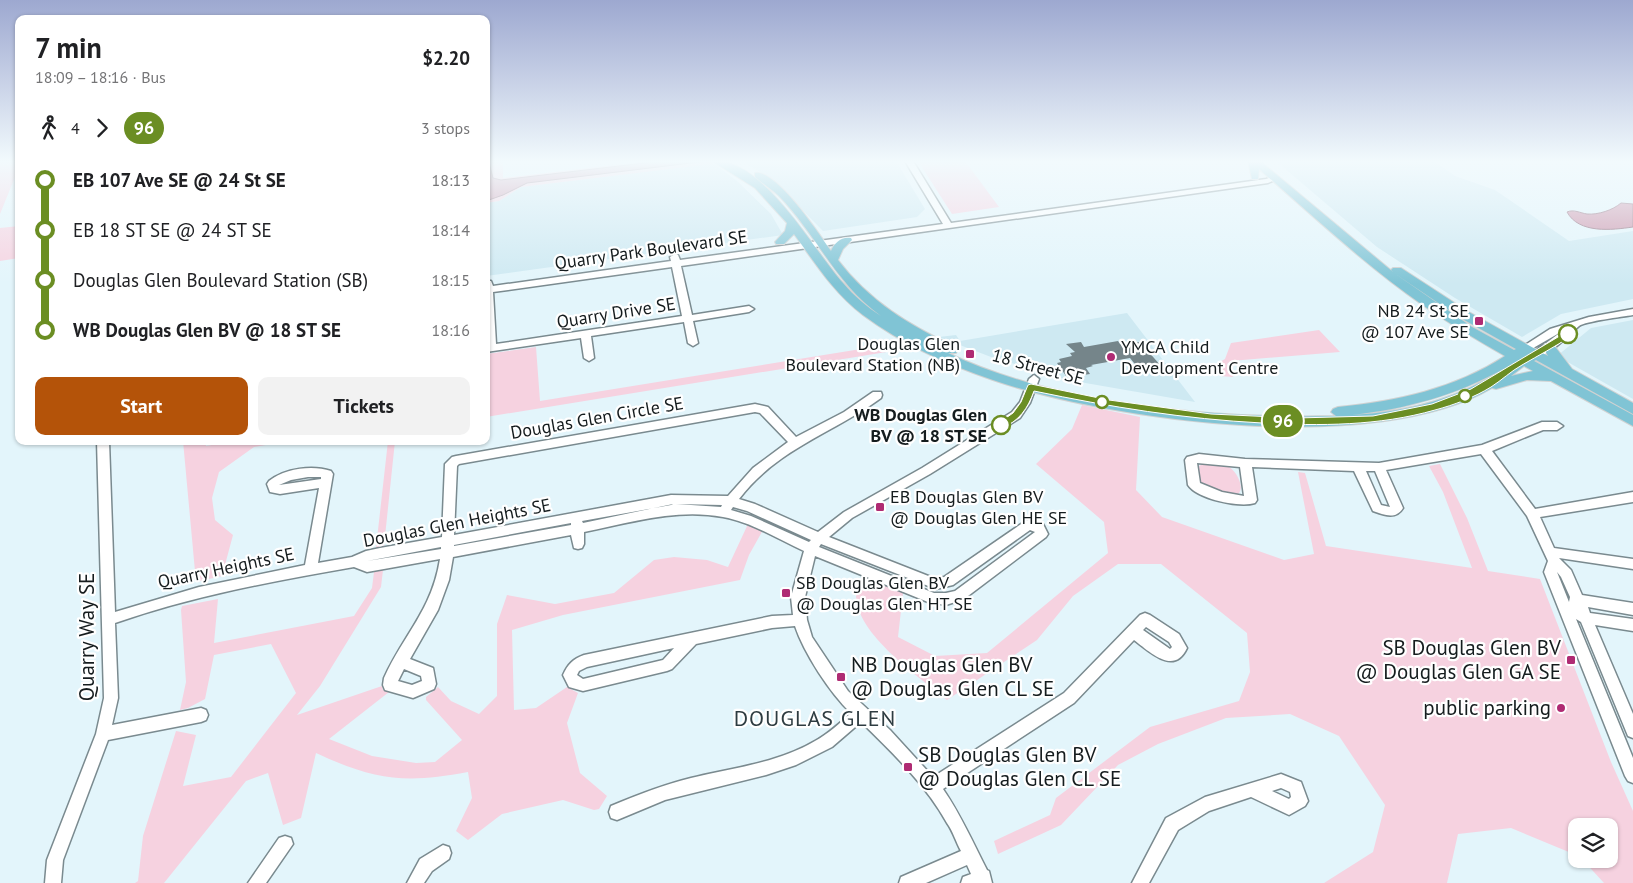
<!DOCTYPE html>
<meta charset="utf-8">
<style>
:root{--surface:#fff;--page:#f2f2f2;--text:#202124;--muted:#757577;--accent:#b45309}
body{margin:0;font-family:"PT Sans",sans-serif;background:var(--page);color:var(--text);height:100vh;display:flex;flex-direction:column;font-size:19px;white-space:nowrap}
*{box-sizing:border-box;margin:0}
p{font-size:16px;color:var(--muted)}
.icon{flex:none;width:28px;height:28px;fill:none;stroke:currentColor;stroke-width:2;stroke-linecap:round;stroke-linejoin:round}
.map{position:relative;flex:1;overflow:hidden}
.drawer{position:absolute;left:15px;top:15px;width:475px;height:430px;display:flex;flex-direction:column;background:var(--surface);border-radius:10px;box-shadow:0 1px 4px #0004}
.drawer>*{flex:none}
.badge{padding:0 10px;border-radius:16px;font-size:18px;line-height:32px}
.tools{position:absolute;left:1568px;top:818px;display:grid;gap:10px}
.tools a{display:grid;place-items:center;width:50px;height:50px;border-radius:10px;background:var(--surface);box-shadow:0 1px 4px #0004;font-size:25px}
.map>.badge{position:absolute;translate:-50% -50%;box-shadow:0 0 0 2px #fff}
.legs{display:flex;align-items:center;gap:8px;height:55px;padding:0 20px;font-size:16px}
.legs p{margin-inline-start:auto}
.overview{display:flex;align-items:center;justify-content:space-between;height:85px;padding:0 20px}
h1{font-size:28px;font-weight:800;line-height:38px}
.primary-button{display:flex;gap:10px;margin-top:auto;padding:10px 20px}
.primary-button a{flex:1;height:58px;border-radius:10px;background:var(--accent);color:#fff;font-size:20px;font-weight:800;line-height:58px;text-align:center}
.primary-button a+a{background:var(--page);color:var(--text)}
ul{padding:0 20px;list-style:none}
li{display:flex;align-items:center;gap:18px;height:50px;font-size:19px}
li i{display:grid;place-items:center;width:8px;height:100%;margin:0 6px;background:currentColor}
li i::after{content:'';width:12px;height:12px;margin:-6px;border:4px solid;border-radius:50%;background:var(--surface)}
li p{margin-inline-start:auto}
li:first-child i{background:linear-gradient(#0000 50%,currentColor 0)}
li:last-child i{background:linear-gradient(currentColor 50%,#0000 0)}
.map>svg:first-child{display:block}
</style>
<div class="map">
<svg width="1633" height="883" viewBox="0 0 1633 883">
<rect width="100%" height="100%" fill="#e3f5fb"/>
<path fill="#cee9f2" d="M 741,161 L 896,161 L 925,209 L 917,217 L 823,231 L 772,179 Z
M 1276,161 L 1434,161 L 1455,176 L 1495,190 L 1569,241 L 1633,231 L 1633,299 L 1561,314 L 1522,337 L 1455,298 L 1377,247 Z
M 713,163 L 737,181 L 771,214 L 783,235 L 486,276 L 486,203 L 499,201 L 521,187 Z
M 1127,313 L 1195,402 L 1068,380 L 991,357 L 939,337 L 956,335 L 960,341 Z
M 1633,320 L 1633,399 L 1557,356 L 1591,328 Z"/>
<path fill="#f6d2e0" d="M 0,161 L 19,161 L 19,173 L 15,177 L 0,214 Z
M 486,161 L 503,161 L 503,178 L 647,161 L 735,161 L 521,187 L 499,201 L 486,203 Z
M 918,161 L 965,161 L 999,207 L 952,214 Z
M 19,226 L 19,258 L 0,261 L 0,228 Z
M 1319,330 L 1340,352 L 1231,361 L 1227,364 L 1233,377 L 1220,376 L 1211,367 L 1225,359 L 1231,343 Z
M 898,343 L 911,348 L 486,417 L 486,354 L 536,347 L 540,401 Z
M 1082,405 L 1140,417 L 1136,490 L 1162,517 L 1284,560 L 1314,554 L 1298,472 L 1305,473 L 1326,546 L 1472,568 L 1443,492 L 1429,466 L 1440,464 L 1467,518 L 1488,571 L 1540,579 L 1611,762 L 1633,811 L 1633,883 L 1604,883 L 1582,859 L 1609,859 L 1609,826 L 1576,826 L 1576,855 L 1511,828 L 1458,834 L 1447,883 L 1324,883 L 1373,852 L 1385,805 L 1339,736 L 1290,714 L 1226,718 L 1158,744 L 1118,765 L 1061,825 L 998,854 L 994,841 L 1050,815 L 1056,798 L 1150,727 L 1239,701 L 1250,672 L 1247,633 L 1161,564 L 1118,564 L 1073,596 L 1037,640 L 947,700 C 920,677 855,634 856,594 C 857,588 862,582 864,577 L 903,593 L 898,637 L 935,656 L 987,653 L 1108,553 L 1104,522 L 1036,464 L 1072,429 Z
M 183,441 L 205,441 L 206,446 L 235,441 L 289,441 L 254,447 L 219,472 L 212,498 L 215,520 L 233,535 L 222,576 L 196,582 Z
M 388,441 L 395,441 L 384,546 L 376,548 Z
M 1203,464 C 1211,465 1220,464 1227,466 C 1238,470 1250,497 1230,496 C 1221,495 1210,488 1201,485 L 1199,482 L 1197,467 Z
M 748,524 L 763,530 L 749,555 L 740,580 L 563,615 L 512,630 L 514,710 L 536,708 L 567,687 L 578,693 L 567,723 L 580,773 L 607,796 L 599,809 L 594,810 L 563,800 L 502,814 L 468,840 L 456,831 L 472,798 L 468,772 C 405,784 374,780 316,753 L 301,818 L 283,825 L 268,773 L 246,781 L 164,883 L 135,883 L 138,881 L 143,836 L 176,731 L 196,735 L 183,786 L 231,777 L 296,693 L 271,644 L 214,655 L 205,699 L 188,708 L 180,710 L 186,682 L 181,610 L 182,606 L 218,599 L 214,643 L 354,616 L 372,588 L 374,572 L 383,570 L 381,587 L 320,686 L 297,715 L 382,686 L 383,690 L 389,692 L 329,739 L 372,756 L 416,763 L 435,762 L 462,740 L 426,700 L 426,697 L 438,687 L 451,701 L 479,714 L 497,696 L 497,624 L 507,595 L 555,604 L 614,593 L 654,560 L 674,557 L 707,560 L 728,567 Z"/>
<path fill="#cc95ac" stroke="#957181" d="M 486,161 L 489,162 L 493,178 L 501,180 L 661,161 L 707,161 L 527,183 L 503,195 L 486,201 Z
M 1621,203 L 1633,204 L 1633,227 C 1612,230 1579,234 1567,212 C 1574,209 1580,213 1587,214 C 1598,215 1613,210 1621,203 Z"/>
<path fill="#75858a" d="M 1118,341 L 1120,344 L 1140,342 L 1161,366 L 1138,368 L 1130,358 L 1091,365 L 1093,366 L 1086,368 L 1090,374 L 1076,376 L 1074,374 L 1066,376 L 1057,363 L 1061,362 L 1059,359 L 1072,356 L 1070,353 L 1075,352 L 1066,344 L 1081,342 L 1084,347 Z"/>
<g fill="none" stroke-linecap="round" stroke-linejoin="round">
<g stroke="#7a8a8f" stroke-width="3">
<path id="minor" d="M 905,161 L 913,161 L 951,223 L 1266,179 L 1275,176 L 1279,178 L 1268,183 L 681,266 L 692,315 L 749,306 L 754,309 L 749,312 L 693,321 L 698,343 L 693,346 L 688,343 L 684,322 L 591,336 L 594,358 L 589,361 L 584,358 L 581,338 L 486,352 L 486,281 L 491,281 L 493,286 L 671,261 L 670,257 L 675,254 L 678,255 L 680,260 L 943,224 ZM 672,267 L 682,316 L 496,344 L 493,292 Z
M 1633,309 L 1633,315 C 1622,317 1586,321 1579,326 C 1566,337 1553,353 1535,358 L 1530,355 L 1561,332 L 1528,351 L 1524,352 L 1519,349 L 1550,329 L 1589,317 Z
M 1034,375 L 1039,379 L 1030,403 L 1020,418 L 930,474 L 852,518 L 829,537 L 936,579 L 944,577 L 1024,522 L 1028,520 L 1043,524 L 1048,534 L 1046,537 L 964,599 L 946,605 L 928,602 L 815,556 L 805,597 L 807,620 L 812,637 L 848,691 L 890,730 L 933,777 L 1064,693 L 1140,615 L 1145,613 L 1150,615 L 1179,634 L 1187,648 C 1174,676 1150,652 1134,640 L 1074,703 L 943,789 C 961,815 973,843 987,870 L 989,871 L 992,883 L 961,883 L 963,877 L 971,874 L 967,865 L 926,883 L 899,883 L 901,877 L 961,851 C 956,842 953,831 947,823 C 926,785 892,752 861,722 L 832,747 L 796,765 L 766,775 L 665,800 L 617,820 L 611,818 L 609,812 L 611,806 C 637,795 663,785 691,778 C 732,768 778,763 815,741 C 828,734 840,723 851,713 C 830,693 804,653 795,626 L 772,628 L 696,644 L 672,669 L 667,671 L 583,691 L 569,687 L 563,675 C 568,664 573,659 584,655 L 772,616 L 793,615 L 791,597 L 804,551 C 778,539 751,522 723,517 C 676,508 629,523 584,532 L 584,544 L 582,548 L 578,549 L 574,548 L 571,535 L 453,557 L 449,580 L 438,610 L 410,659 L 433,668 L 436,684 L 434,689 L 413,698 L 385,690 L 383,685 L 384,678 C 404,634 432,610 440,559 L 367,572 L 354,567 C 273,581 193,596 115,623 L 118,698 L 112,725 L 201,708 L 206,710 L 208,715 L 206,720 L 201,722 L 108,740 L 63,860 L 61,883 L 45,883 L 47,860 L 96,734 L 104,698 L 97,441 L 109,441 L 115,612 L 199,587 L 305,565 L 319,488 L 280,494 L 270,492 L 267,484 L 269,481 C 285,468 313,465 331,471 L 333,474 L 318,563 L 352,557 L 366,551 L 380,548 L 442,537 L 445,464 L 452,457 L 456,456 L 755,404 L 768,407 L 796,437 L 844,412 L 873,392 L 881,392 L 882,395 L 881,398 C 832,434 778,448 739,499 L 755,504 L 818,532 L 844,512 L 922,468 L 1012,412 L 1020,402 L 1029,379 ZM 755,412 L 760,413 L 788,442 L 753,468 L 728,496 L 671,495 L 454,535 L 457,466 L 459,464 ZM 308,477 L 321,477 L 321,479 L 279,485 L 291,480 ZM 673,504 L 583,523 L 582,521 L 671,505 ZM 676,504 L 722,505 L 721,507 ZM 733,507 L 747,511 L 811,540 L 809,542 L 751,516 L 731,510 ZM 571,523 L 571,525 L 454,546 L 454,545 ZM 1030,530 L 1035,532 L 955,591 L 946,593 L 934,593 L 819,547 L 821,544 L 936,589 L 953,585 ZM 441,547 L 441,549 L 367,561 ZM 1146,627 L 1169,642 L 1172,647 L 1170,649 L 1143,630 ZM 674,648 L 663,660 L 583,679 L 577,675 L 579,671 L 587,667 ZM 404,669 L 421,676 L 422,681 L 412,685 L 398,681 Z
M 1542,422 L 1557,422 L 1563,426 L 1557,430 L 1543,430 L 1492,451 L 1535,509 L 1633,492 L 1633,502 L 1540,517 L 1554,548 L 1633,559 L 1633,569 L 1559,558 L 1571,570 L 1582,595 L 1633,603 L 1633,615 L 1588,607 L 1590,613 L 1633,619 L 1633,631 L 1595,625 L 1633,714 L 1633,738 L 1628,736 L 1581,622 L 1576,619 L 1633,758 L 1633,783 L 1628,781 L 1625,776 L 1544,572 L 1548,561 L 1527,516 L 1481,454 L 1386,470 L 1403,508 C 1396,520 1384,515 1373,511 L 1354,471 L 1252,467 L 1257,500 L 1255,503 C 1240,508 1197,499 1188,485 L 1185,460 L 1187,457 L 1199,454 L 1245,459 L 1379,463 L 1482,445 ZM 1197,463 L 1240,467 L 1244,496 L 1222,492 L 1200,483 ZM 1366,471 L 1375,471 L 1390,507 L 1381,505 ZM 1557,572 L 1561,577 L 1570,597 L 1569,602 Z
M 1281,774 L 1301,782 L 1308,801 L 1305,806 L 1289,815 L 1251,797 L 1209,811 L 1178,830 L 1149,883 L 1132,883 L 1166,818 L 1205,797 ZM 1281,788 L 1290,792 L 1291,797 L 1289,799 L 1272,791 Z
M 285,836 L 291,838 L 293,844 L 266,883 L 248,883 L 279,838 Z
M 443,845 L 449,847 L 451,853 L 449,859 L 432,871 L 424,883 L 407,883 L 420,859 Z"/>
</g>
<g stroke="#d0d2d2" stroke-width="2">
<path id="major" d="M 712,161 C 763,157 813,250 843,283 C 854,296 867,307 881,316 C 836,284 816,234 779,196 C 771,189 762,183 755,177 L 755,173 C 776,169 819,234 831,251 C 834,243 842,236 851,238 L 852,240 L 843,249 L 838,260 C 869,301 910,326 956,347 L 958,350 L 956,353 L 948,353 C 1056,405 1217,419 1336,416 L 1331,412 L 1333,409 L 1338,407 C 1397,401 1454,389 1505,356 C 1477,340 1450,324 1424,306 C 1365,265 1313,216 1259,169 L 1258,179 L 1252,179 L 1248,161 L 1260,161 L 1393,272 L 1391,270 L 1393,268 L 1401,268 L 1467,311 L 1548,356 L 1543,347 L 1545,344 L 1553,344 L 1572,369 L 1633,403 L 1633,414 L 1536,360 L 1534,361 L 1633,415 L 1633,426 L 1551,381 L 1527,380 L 1496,389 L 1492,388 C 1377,456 1115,422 993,380 C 948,365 902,344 863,315 C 834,293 815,263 794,234 L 784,244 L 776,244 L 775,242 L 785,231 L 787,223 L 755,188 ZM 1394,273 L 1459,317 L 1516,349 L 1514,350 L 1472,327 ZM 1524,366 L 1533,371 L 1511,376 ZM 1505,368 C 1459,399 1407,412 1352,415 C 1406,409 1457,395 1505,368 Z"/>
</g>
<use href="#minor" fill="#fff" fill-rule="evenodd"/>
<use href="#major" fill="#80c4d5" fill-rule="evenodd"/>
</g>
<linearGradient id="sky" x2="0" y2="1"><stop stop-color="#9da8d0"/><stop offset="0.57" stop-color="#f2fafd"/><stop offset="1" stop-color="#f2fafd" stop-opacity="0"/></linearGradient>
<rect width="1633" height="284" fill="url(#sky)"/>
<path fill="#6b8e23" stroke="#fff" d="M 1568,331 L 1572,334 L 1571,336 C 1555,347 1539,355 1522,365 C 1511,371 1502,380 1491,387 C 1475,397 1454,405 1435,410 C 1379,426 1320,426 1262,423 C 1185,419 1110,407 1034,391 C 1028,408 1019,422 1001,428 L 996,425 L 1013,413 L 1021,402 L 1028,385 L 1031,384 L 1109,400 L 1211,414 L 1296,418 L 1373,416 L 1432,404 L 1471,389 Z"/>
<g fill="#af2b73" stroke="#fff" stroke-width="2">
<rect x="1474" y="316" width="10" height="10" rx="2.5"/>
<rect x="965" y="349" width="10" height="10" rx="2.5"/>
<circle cx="1111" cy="357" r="5"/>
<rect x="875" y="502" width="10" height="10" rx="2.5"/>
<rect x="781" y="588" width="10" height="10" rx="2.5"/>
<rect x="1566" y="655" width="10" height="10" rx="2.5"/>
<rect x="836" y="672" width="10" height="10" rx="2.5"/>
<circle cx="1561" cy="708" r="5"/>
<rect x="903" y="762" width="10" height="10" rx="2.5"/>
</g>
<g fill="#fff" stroke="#6b8e23" stroke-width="2.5">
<circle cx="1568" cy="334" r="9"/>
<circle cx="1465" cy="396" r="6"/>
<circle cx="1102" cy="402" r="6"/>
<circle cx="1001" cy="425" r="9"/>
</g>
<g text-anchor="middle" stroke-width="4.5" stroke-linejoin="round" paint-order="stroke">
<g font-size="18" fill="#151c1e" stroke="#fff">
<text transform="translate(651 250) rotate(-8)" y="6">Quarry Park Boulevard SE</text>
<text transform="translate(616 313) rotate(-9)" y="6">Quarry Drive SE</text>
<text transform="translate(1038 367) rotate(15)" y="6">18 Street SE</text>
<text transform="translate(597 418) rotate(-10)" y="6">Douglas Glen Circle SE</text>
<text transform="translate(457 523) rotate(-11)" y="6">Douglas Glen Heights SE</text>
<text transform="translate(226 568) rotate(-12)" y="6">Quarry Heights SE</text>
</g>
<g font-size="18" fill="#151c1e" stroke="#fff" text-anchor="start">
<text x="1469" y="317" text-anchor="end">NB 24 St SE<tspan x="1469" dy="21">@ 107 Ave SE</tspan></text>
<text x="960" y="350" text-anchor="end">Douglas Glen<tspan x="960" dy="21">Boulevard Station (NB)</tspan></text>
<text x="1121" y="353">YMCA Child<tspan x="1121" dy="21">Development Centre</tspan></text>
<text x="890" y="503">EB Douglas Glen BV<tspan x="890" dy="21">@ Douglas Glen HE SE</tspan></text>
<text x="796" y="589">SB Douglas Glen BV<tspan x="796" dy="21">@ Douglas Glen HT SE</tspan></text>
</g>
<g font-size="18" font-weight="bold" fill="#151c1e" stroke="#fff" text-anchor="end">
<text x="987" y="421">WB Douglas Glen<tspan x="987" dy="21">BV @ 18 ST SE</tspan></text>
</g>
<g font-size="21" fill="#151c1e" stroke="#fff">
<text transform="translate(87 637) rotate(-90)" y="7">Quarry Way SE</text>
</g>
<g font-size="21" fill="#151c1e" stroke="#fff" text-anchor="end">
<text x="1561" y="655">SB Douglas Glen BV<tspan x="1561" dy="24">@ Douglas Glen GA SE</tspan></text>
<text x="851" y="672" text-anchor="start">NB Douglas Glen BV<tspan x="851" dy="24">@ Douglas Glen CL SE</tspan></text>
<text x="1551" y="715">public parking</text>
<text x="918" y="762" text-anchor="start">SB Douglas Glen BV<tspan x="918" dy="24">@ Douglas Glen CL SE</tspan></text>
</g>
<g font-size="22" letter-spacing="1" fill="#2e3c41" stroke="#fff">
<text x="815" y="726">DOUGLAS GLEN</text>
</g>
</g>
</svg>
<div class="tools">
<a><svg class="icon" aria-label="layers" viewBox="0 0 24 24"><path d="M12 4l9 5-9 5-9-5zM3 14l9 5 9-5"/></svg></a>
</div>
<b class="badge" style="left:1283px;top:421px;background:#6b8e23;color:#fff">96</b>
<section class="drawer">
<div class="overview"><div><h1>7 min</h1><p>18:09 – 18:16 · Bus</p></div><b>$2.20</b></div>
<div class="legs"><svg class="icon" aria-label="walk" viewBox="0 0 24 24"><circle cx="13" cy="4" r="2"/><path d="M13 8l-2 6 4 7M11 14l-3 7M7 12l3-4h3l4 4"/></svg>4<svg class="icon" aria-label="forward" viewBox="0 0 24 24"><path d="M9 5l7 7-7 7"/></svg><b class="badge" style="background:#6b8e23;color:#fff">96</b><p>3 stops</p></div>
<ul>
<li><i style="color:#6b8e23"></i><b>EB 107 Ave SE @ 24 St SE</b><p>18:13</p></li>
<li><i style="color:#6b8e23"></i><span>EB 18 ST SE @ 24 ST SE</span><p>18:14</p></li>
<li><i style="color:#6b8e23"></i><span>Douglas Glen Boulevard Station (SB)</span><p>18:15</p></li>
<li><i style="color:#6b8e23"></i><b>WB Douglas Glen BV @ 18 ST SE</b><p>18:16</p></li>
</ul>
<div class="primary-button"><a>Start</a><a>Tickets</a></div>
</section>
</div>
